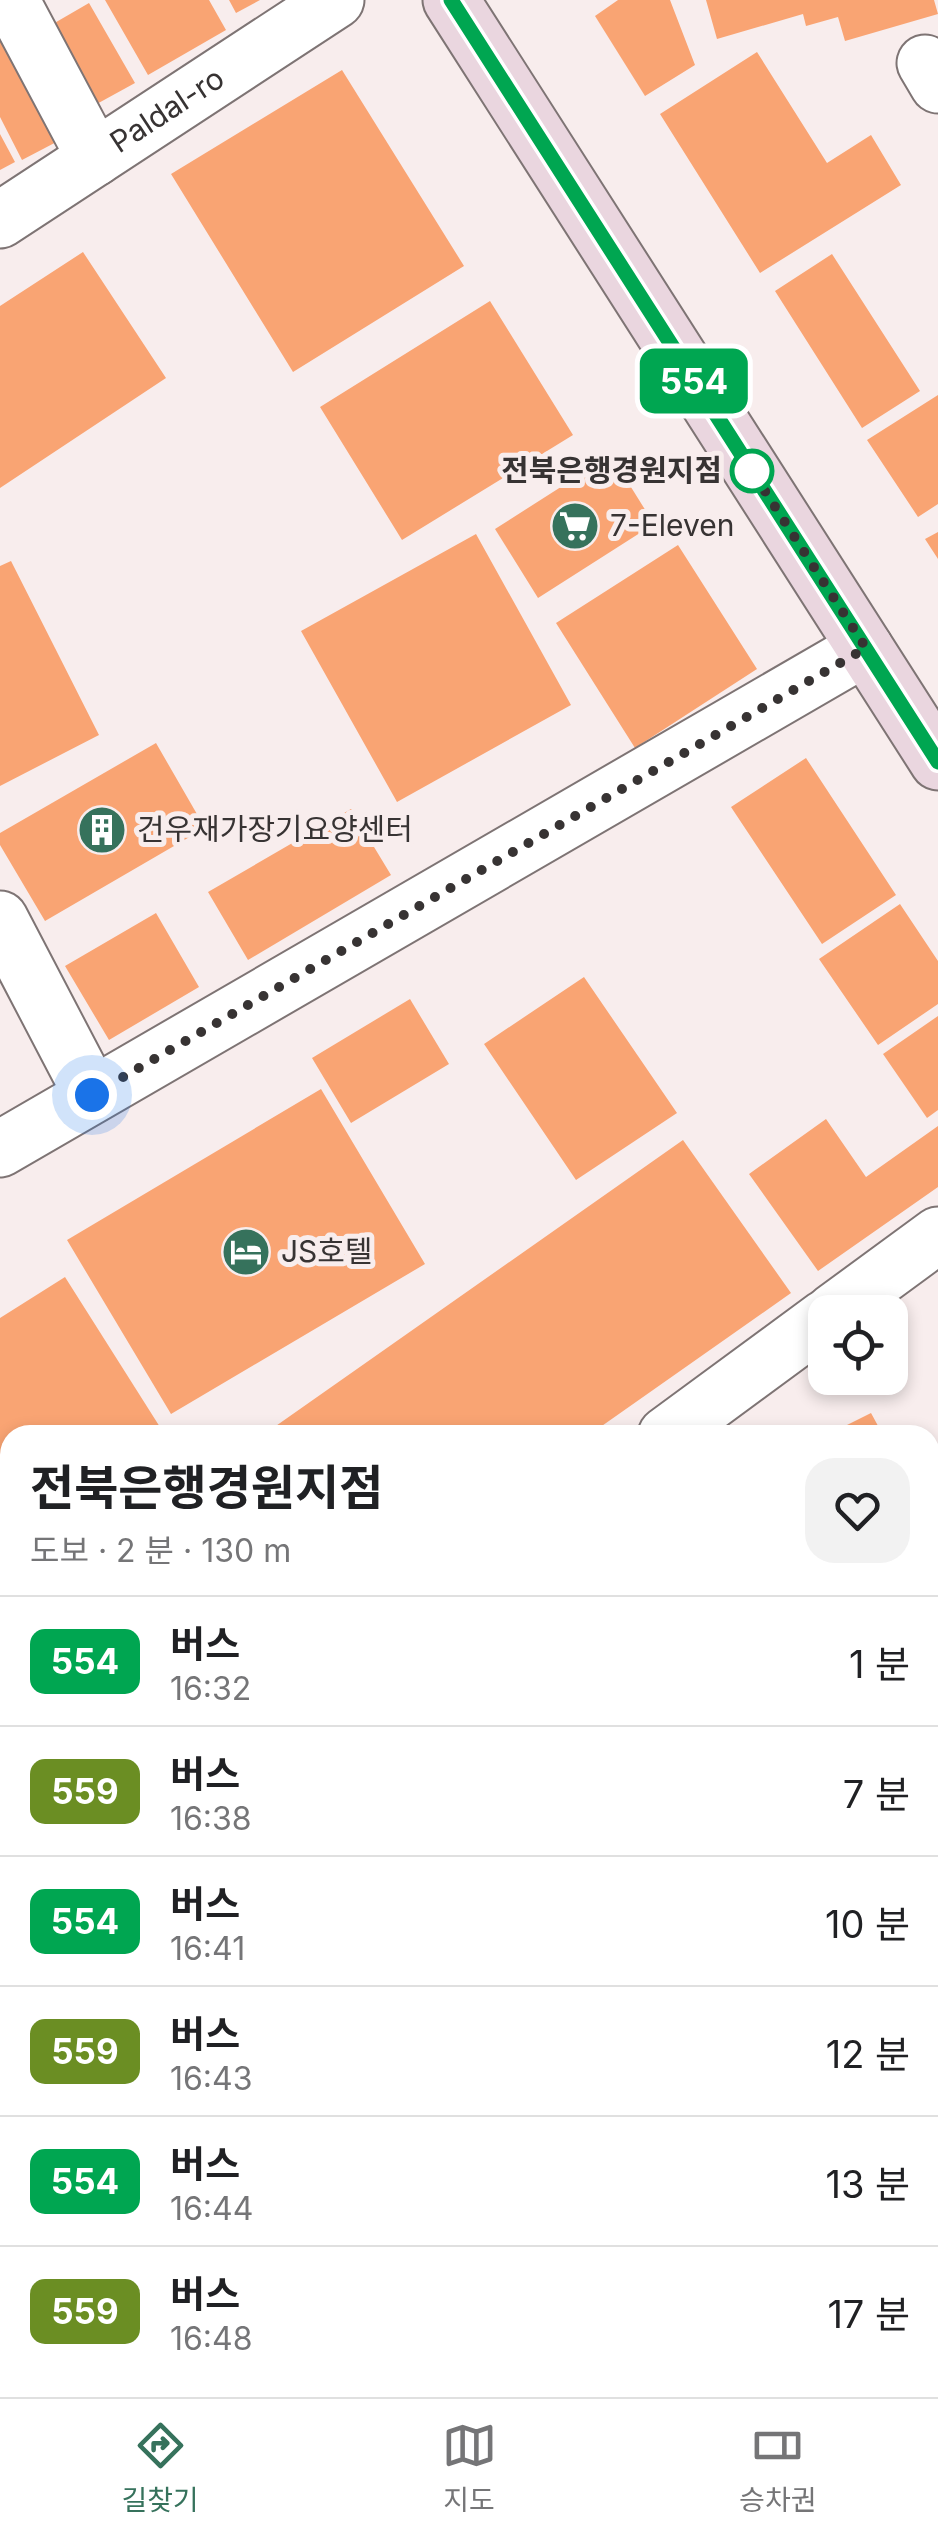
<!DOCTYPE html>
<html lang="ko">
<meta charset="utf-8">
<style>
:root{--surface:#fff;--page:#f2f2f2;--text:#202124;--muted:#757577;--line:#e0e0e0;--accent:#36725c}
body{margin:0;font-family:Inter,"Noto Sans KR",sans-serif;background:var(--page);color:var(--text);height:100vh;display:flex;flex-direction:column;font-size:38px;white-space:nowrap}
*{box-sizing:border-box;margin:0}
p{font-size:32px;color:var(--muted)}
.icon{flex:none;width:55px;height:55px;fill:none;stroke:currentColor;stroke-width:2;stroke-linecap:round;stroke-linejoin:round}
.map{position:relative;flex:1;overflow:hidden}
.side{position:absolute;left:0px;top:1425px;width:940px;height:972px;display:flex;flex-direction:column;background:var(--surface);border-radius:30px 30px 0 0;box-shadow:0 5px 15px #0003}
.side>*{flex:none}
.badge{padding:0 20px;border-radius:15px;font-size:35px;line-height:65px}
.buttons{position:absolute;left:808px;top:1295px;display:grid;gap:20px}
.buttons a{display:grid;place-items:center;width:100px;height:100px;border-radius:20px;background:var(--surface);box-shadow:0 5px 15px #0003;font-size:50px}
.you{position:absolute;width:50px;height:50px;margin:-25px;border:8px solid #fff;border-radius:50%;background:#1a73e8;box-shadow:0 0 0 15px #1a73e833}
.map>.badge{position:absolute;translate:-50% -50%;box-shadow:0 0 0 5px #fff}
.round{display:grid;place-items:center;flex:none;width:105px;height:105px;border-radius:30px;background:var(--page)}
.summary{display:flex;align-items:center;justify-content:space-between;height:170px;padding:0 30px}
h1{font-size:48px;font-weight:700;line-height:75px}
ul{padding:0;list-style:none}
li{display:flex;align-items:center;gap:30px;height:130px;padding:0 30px;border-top:2px solid var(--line)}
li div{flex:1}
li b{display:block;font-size:38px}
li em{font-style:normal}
li .badge{min-width:110px;font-weight:700;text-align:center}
.tab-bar{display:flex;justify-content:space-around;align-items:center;height:140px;border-top:2px solid var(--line);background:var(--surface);font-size:28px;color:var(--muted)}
.tab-bar a{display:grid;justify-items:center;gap:5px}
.tab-bar .on{color:var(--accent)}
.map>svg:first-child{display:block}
</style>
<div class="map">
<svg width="938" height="2397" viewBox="0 0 938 2397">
<rect width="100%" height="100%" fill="#f8eded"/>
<path fill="#f9a473" d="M 105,0 L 209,0 L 226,30 L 148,75 Z
M 229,0 L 260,0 L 236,13 Z
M 618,0 L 670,0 L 695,65 L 645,96 L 595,16 Z
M 706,0 L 934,0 L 938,14 L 845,41 L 838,17 L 806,26 L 803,14 L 717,39 Z
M 89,3 L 135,83 L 84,111 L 39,32 Z
M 0,30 L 64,138 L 22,160 L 0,117 Z
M 757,52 L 827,163 L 871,135 L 901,185 L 760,273 L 660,114 Z
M 342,70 L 464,266 L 293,372 L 171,174 Z
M 0,134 L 15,162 L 0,170 Z
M 83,252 L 166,378 L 0,488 L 0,306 Z
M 832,254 L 920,391 L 862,428 L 775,291 Z
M 490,301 L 573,435 L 402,540 L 320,407 Z
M 938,395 L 938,504 L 918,517 L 867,440 Z
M 611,455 L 654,524 L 538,598 L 495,529 Z
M 938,532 L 938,559 L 925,539 Z
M 476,534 L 571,705 L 397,802 L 301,631 Z
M 678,545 L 757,669 L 635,748 L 556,623 Z
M 11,561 L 99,735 L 0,786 L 0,566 Z
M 156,743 L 205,828 L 45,921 L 0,845 L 0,833 Z
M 806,758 L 896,895 L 822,944 L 731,807 Z
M 351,809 L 391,875 L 248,960 L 208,892 Z
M 900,904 L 938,961 L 938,1004 L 878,1045 L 819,959 Z
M 156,913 L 199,987 L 109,1040 L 65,966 Z
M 584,977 L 677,1113 L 576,1180 L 484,1044 Z
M 410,999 L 449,1064 L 351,1123 L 312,1058 Z
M 938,1016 L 938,1110 L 927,1118 L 883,1054 Z
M 321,1089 L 425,1264 L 171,1414 L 67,1240 Z
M 826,1119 L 866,1177 L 938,1126 L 938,1187 L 818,1271 L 749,1174 Z
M 683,1140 L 791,1293 L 589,1435 L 263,1435 Z
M 65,1277 L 165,1435 L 10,1435 L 10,1532 L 0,1538 L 0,1318 Z
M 871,1413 L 883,1435 L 827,1435 Z
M 938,1574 L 938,1707 L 930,1712 L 930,1579 Z
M 10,1604 L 10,1663 L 0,1649 L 0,1611 Z
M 10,1705 L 10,1862 L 0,1869 L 0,1712 Z
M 0,2153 L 10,2171 L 10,2386 L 0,2392 Z
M 449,2388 L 496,2388 L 489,2397 L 462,2397 Z
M 545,2388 L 605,2388 L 599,2397 L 560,2397 Z
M 624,2388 L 690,2388 L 706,2397 L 619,2397 Z
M 709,2388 L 757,2388 L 751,2397 L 726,2397 Z"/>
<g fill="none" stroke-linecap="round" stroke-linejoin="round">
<g stroke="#7e7474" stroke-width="39">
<path id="lane" d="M 930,1852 L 938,1857"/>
</g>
<g stroke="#7e7474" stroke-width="59">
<g id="street">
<path d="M 11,0 L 95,158"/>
<path d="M 925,63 L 938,85"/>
<path id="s1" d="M 0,220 L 336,0"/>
<path d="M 0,919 L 92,1095"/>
<path d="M 0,1149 L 865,648"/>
<path d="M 833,1312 L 938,1235"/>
<path d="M 666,1435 L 825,1318"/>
<path d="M 0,1925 L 10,1917"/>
<path d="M 0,2072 L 10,2089"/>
<path d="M 930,2294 L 938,2279"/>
<path d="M 180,2388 L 186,2397"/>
<path d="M 873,2397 L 878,2388"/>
</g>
</g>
<g stroke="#7e7474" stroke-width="59">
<path id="secondary" d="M 451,0 L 938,762"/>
</g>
<use href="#lane" stroke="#fff" stroke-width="35"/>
<use href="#street" stroke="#fff" stroke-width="55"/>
<use href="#secondary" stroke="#ead6df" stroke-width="55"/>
</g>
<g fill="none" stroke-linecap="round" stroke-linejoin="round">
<g stroke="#fff" stroke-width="22">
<path id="line" d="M 451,0 L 938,762"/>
</g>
<use href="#line" stroke="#00a651" stroke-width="15"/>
<path stroke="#373333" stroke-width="10" stroke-dasharray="0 18" d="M 92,1095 L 866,648 L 752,471"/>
</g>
<defs>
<g id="supermarket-disc" transform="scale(2.5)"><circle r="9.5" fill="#36725c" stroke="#f8eded"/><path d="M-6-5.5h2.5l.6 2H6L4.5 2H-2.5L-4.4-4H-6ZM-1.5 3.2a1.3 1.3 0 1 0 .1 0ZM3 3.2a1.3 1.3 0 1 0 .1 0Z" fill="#fff"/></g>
<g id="building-disc" transform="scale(2.5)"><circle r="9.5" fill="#36725c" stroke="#f8eded"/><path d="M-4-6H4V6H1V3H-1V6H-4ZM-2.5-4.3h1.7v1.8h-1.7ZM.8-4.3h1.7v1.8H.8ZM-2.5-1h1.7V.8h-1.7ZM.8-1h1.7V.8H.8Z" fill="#fff"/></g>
<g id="hotel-disc" transform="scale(2.5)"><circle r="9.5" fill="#36725c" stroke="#f8eded"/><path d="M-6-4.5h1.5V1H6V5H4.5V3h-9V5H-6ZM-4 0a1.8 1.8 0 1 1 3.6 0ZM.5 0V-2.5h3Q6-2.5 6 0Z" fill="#fff"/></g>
</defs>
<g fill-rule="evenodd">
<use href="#supermarket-disc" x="575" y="526"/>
<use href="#building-disc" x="102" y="830"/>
<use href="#hotel-disc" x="246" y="1252"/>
</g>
<circle fill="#fff" stroke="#00a651" stroke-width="5" cx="752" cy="471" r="20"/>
<g text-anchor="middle" stroke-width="10" stroke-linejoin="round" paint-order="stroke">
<g font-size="30" fill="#373333" stroke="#f8eded">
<text dy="10" stroke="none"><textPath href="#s1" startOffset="200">Paldal-ro</textPath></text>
</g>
<g font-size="30" font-weight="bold" fill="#373333" stroke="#f8eded" text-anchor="end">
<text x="722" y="481">전북은행경원지점</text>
</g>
<g font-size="30" fill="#373333" stroke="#f8eded" text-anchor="start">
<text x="610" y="536">7-Eleven</text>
<text x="137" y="840">건우재가장기요양센터</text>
<text x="281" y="1262">JS호텔</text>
</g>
</g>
</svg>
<div class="buttons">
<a><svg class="icon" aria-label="locate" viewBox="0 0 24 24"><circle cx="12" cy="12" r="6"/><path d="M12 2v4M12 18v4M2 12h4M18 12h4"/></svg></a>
</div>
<div class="you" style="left:92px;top:1095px"></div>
<b class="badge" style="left:694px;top:381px;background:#00a651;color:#fff">554</b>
<section class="side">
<div class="summary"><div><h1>전북은행경원지점</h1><p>도보 · 2 분 · 130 m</p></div><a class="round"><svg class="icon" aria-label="heart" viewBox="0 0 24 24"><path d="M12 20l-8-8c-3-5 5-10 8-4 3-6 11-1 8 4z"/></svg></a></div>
<ul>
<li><span class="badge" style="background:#00a651;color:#fff">554</span><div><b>버스</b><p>16:32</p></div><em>1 분</em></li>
<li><span class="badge" style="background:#6b8e23;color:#fff">559</span><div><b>버스</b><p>16:38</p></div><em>7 분</em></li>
<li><span class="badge" style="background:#00a651;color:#fff">554</span><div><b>버스</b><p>16:41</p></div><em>10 분</em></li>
<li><span class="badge" style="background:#6b8e23;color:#fff">559</span><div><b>버스</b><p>16:43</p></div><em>12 분</em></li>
<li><span class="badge" style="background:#00a651;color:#fff">554</span><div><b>버스</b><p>16:44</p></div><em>13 분</em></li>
<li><span class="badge" style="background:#6b8e23;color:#fff">559</span><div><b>버스</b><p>16:48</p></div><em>17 분</em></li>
</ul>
</section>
</div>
<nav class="tab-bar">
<a class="on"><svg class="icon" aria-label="directions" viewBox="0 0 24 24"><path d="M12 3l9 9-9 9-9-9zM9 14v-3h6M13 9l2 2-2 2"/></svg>길찾기</a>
<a><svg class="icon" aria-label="map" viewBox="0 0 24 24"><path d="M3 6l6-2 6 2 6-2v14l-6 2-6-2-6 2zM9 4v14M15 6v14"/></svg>지도</a>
<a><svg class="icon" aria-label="tickets" viewBox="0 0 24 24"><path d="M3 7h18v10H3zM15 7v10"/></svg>승차권</a>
</nav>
